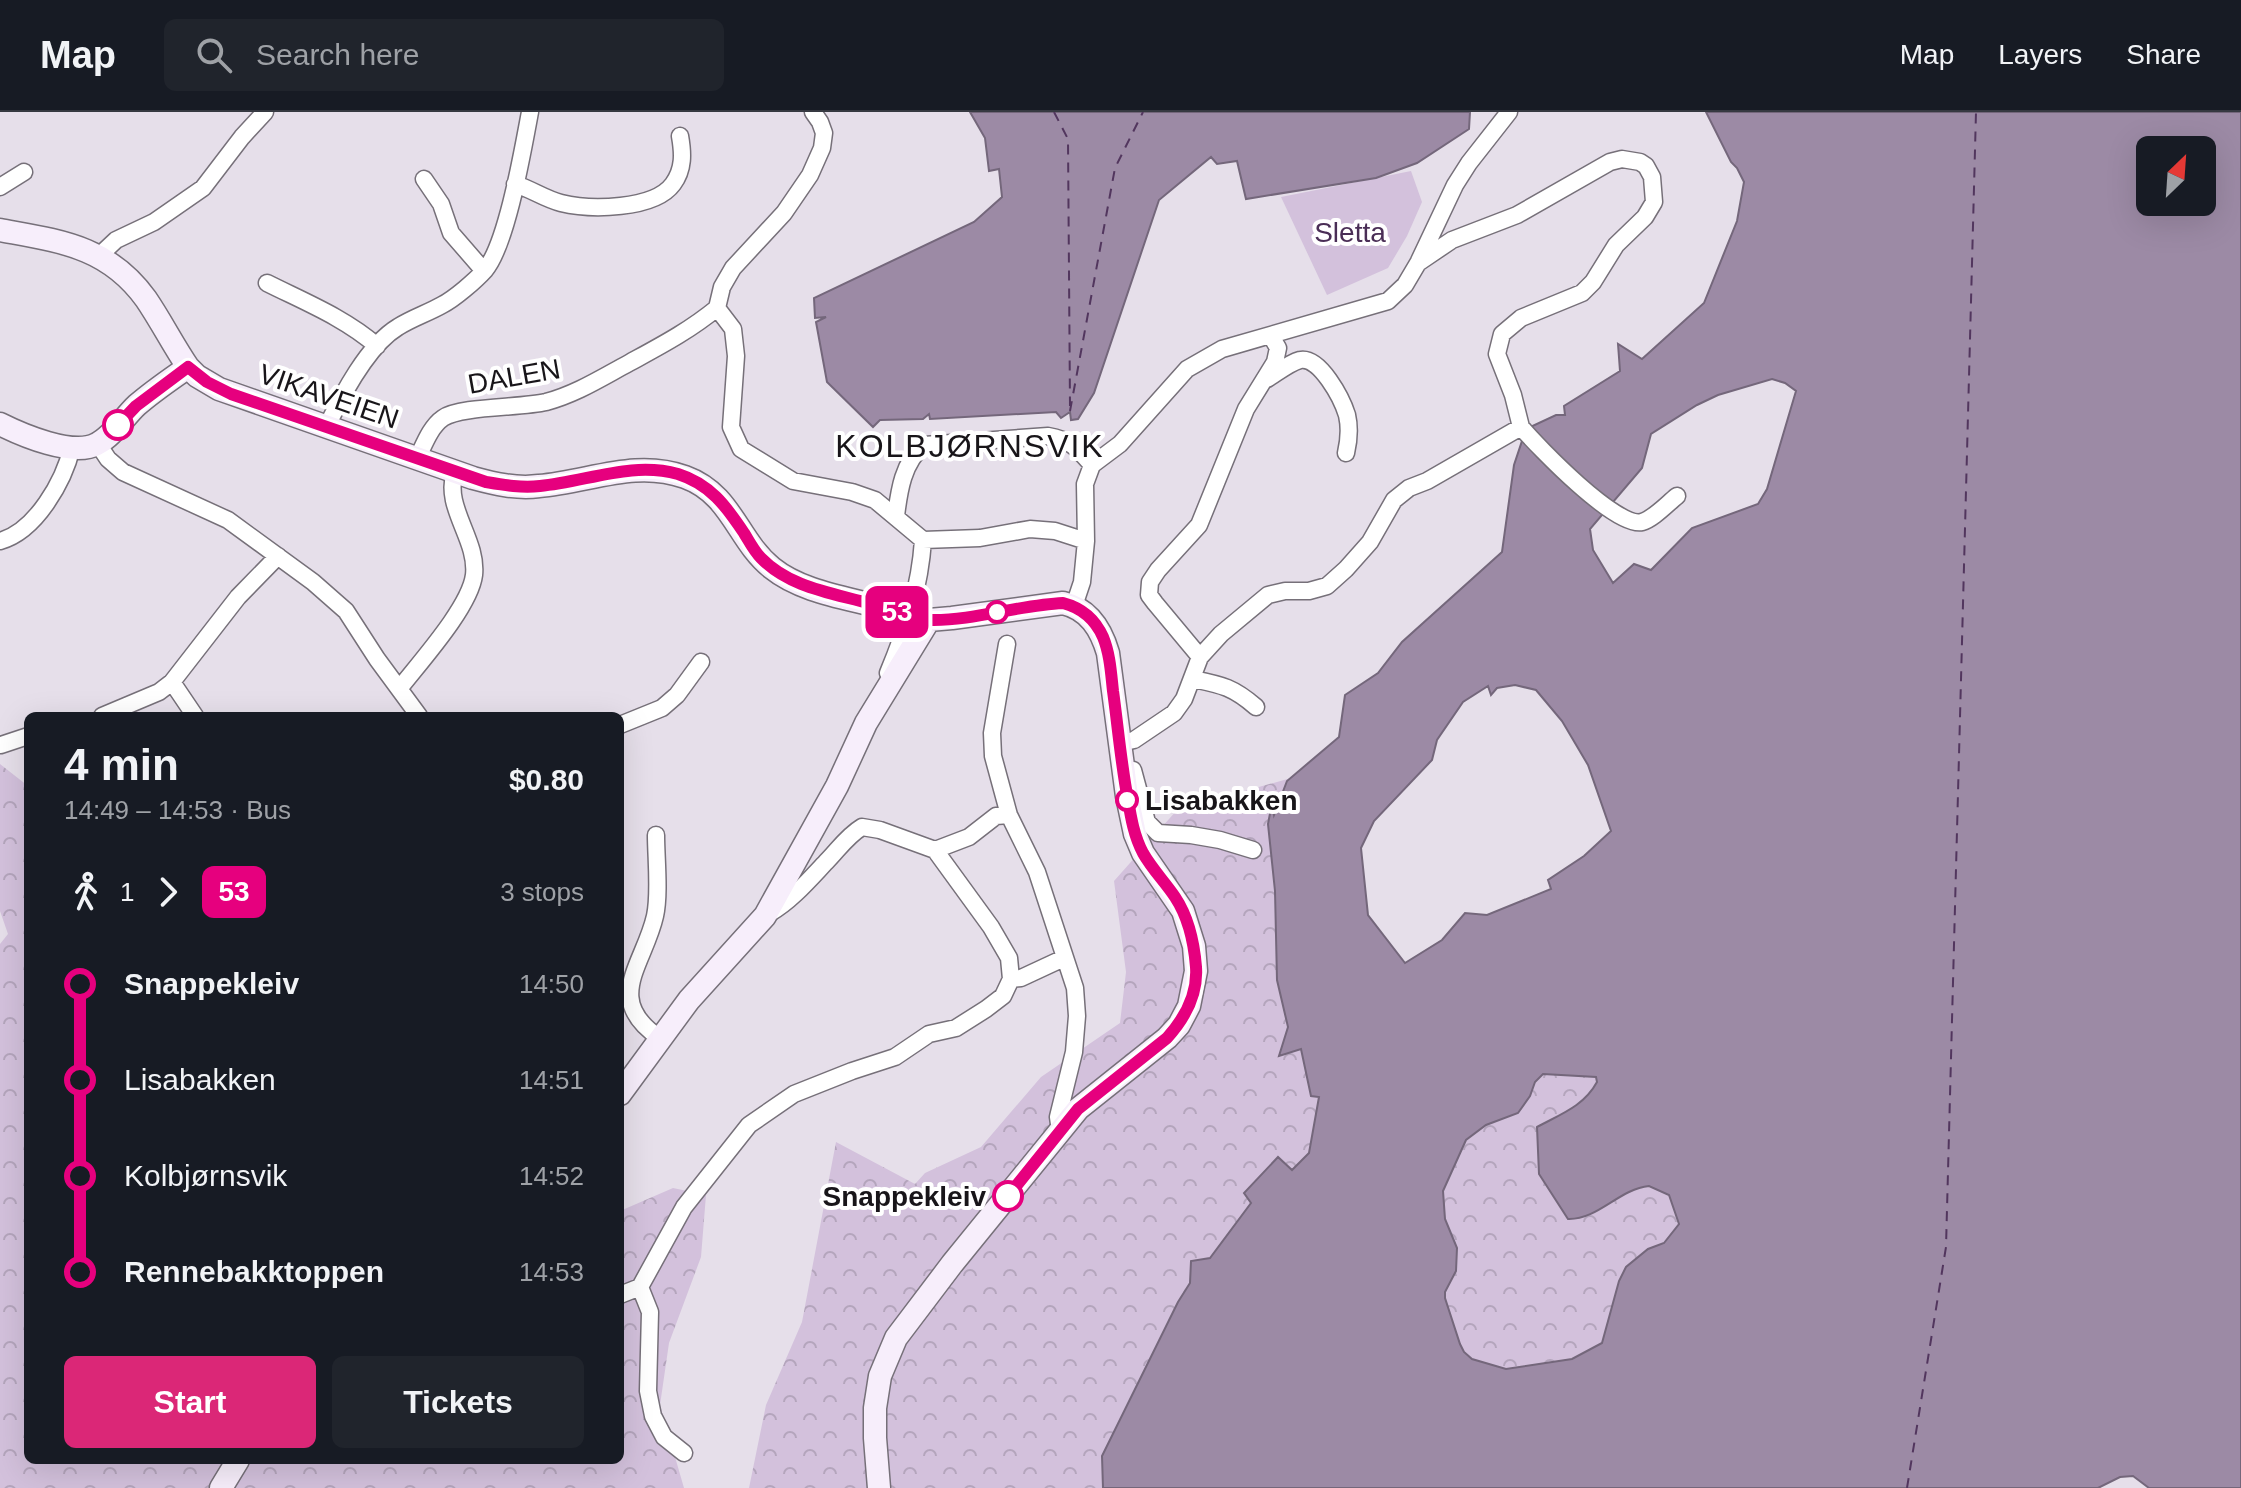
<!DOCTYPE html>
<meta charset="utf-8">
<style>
:root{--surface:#171b24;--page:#20242c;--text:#f1f3f6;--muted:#9ea1a6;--line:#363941;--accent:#db2777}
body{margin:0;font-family:Arial,sans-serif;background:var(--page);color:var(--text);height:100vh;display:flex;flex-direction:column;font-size:30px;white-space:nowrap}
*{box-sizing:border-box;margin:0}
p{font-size:26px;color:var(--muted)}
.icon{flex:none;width:44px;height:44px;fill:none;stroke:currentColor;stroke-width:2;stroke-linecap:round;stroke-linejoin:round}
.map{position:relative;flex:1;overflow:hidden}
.side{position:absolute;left:24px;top:600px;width:600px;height:752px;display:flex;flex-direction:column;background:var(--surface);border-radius:12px;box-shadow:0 8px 32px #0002}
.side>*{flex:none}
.badge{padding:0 16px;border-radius:12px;font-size:28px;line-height:52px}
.needle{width:52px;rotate:25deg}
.controls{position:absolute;left:2136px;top:24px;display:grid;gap:16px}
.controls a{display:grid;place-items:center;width:80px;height:80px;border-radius:12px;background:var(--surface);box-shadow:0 8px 32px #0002;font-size:40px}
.map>.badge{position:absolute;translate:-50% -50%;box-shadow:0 0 0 4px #fff}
.legs{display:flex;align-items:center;gap:12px;height:88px;padding:0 40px;font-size:26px}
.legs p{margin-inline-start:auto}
.headline{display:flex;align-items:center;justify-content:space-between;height:136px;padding:0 40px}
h1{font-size:44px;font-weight:800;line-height:60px}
.button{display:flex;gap:16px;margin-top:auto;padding:16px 40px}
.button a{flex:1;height:92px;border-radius:12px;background:var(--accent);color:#fff;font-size:32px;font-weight:800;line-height:92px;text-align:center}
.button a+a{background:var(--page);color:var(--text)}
ul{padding:0 40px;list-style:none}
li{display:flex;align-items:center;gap:28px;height:96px;font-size:30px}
li i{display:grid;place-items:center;width:12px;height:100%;margin:0 10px;background:currentColor}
li i::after{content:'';width:20px;height:20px;margin:-10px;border:6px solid;border-radius:50%;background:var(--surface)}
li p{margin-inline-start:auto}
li:first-child i{background:linear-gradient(#0000 50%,currentColor 0)}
li:last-child i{background:linear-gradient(currentColor 50%,#0000 0)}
header{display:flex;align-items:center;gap:48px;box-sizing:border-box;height:112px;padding:0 40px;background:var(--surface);border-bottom:2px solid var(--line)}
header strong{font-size:38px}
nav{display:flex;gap:44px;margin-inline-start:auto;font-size:28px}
.search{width:560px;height:72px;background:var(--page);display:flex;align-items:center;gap:20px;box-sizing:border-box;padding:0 28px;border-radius:12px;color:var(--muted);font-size:30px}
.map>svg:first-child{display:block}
</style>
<header>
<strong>Map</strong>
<div class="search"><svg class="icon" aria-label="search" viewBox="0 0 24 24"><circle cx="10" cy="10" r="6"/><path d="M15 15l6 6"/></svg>Search here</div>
<nav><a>Map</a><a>Layers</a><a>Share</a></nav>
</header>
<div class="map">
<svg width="2241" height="1376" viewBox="0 0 2241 1376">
<defs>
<pattern id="forest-crowns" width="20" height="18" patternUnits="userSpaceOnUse" patternTransform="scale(2)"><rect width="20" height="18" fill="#d3c1dc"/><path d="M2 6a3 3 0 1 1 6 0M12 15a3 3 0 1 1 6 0" fill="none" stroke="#b4a5bc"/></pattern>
</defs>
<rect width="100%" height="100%" fill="#e6dfea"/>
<path fill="#d3c1dc" d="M 1411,59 L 1422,90 L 1407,124 L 1388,156 L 1327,183 L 1281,85 Z"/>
<path fill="url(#forest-crowns)" d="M 0,652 L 28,674 L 28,1348 L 620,1348 L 620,1099 L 673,1076 L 706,1083 L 701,1145 L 669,1231 L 660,1293 L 684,1376 L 0,1376 L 0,832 L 8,822 L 0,799 Z
M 1291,666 L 1287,669 L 1273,705 L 1268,712 L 1275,779 L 1277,868 L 1288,915 L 1280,943 L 1301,937 L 1311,984 L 1319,984 L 1309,1041 L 1292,1058 L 1279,1045 L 1252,1091 L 1210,1146 L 1191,1149 L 1190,1171 L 1178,1190 L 1102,1344 L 1103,1376 L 749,1376 L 766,1293 L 802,1210 L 836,1030 L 915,1072 L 925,1061 L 981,1035 L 1041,965 L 1120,911 L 1126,860 L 1114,769 L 1177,698 Z
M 1543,962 L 1596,965 L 1597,969 C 1584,994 1561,1002 1537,1015 L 1539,1062 L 1569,1107 C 1598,1107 1619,1077 1649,1074 L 1670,1083 L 1679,1112 L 1664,1131 L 1648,1137 L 1605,1227 L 1602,1231 L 1572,1247 L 1505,1257 L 1472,1247 L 1464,1240 L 1460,1232 L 1445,1186 L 1445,1180 L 1456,1159 L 1457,1137 L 1445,1107 L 1443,1079 L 1466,1028 L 1486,1013 L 1518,1001 L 1530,984 L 1535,970 Z"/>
<path fill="#9c8aa5" stroke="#74677b" stroke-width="2" fill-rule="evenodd" d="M 970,0 L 1470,0 L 1469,17 L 1417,51 L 1376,66 L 1246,87 L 1237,49 L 1217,52 L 1211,45 L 1159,88 L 1094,281 L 1078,307 L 1071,308 L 1070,300 L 1061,306 L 1056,300 L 930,307 L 929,302 L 923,307 L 880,308 L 873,315 L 827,270 L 816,210 L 826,205 L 815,206 L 814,186 L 974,110 L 1002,85 L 999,57 L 989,59 L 985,26 Z
M 1706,0 L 2241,0 L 2241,1376 L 2149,1376 L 2133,1364 L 2120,1365 L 2098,1376 L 1103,1376 L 1102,1344 L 1178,1190 L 1190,1171 L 1191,1149 L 1210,1146 L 1251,1091 L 1244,1081 L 1278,1045 L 1292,1058 L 1309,1041 L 1319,985 L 1311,984 L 1301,937 L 1279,944 L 1288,915 L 1277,868 L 1275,779 L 1268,712 L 1272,691 L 1274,703 L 1287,669 L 1339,625 L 1345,583 L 1378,561 L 1402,530 L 1502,440 L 1514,353 L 1526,317 L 1556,303 L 1565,303 L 1564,294 L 1620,259 L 1618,232 L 1642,247 L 1704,191 L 1737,109 L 1744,70 L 1737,56 L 1731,50 ZM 2150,38 L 2202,38 L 2202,90 L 2150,90 ZM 1772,267 L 1785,271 L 1796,279 L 1767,377 L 1758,392 L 1692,416 L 1651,458 L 1634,452 L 1613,471 L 1593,438 L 1590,417 L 1642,356 L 1651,322 L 1697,293 L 1718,283 ZM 1515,573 L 1536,578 L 1562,609 L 1588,653 L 1611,719 L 1584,744 L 1548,768 L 1551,777 L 1487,803 L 1465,801 L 1442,828 L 1405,851 L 1368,803 L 1361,736 L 1374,709 L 1432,648 L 1437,628 L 1463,590 L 1488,574 L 1491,583 L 1497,576 ZM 1543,962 L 1596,965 L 1597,970 C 1584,994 1561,1002 1537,1015 L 1539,1062 L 1568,1107 C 1598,1108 1619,1077 1649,1074 L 1669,1083 L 1679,1112 L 1664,1131 L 1648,1137 L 1626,1155 L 1619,1169 L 1602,1231 L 1572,1247 L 1506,1257 L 1472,1247 L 1464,1240 L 1460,1232 L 1445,1186 L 1445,1180 L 1456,1159 L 1457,1136 L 1445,1107 L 1443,1079 L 1466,1028 L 1486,1013 L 1518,1001 L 1530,984 L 1535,970 Z"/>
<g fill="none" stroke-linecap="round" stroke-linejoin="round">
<path stroke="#52365e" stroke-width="2" stroke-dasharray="10 8" stroke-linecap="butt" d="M 1054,0 L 1068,27 L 1070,294
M 1070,299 L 1115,56 L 1143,0
M 1907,1376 L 1946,1135 L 1976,0"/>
<g stroke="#767079" stroke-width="19">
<path id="street" d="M 813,0 L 820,10 L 824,21 L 822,36 L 810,63 L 784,101 L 733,156 L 722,175 L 717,196 L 733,217 L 736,244 L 731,315 L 741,337 L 793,369 L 852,380 L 875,388 L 923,428 L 980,426 L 1030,417 L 1055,419 L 1086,429
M 424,67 L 441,92 L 451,121 L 484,159
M 515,72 C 531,77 545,87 561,91 C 590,98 654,98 673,72 C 684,57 683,41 680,24
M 0,75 L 24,60
M 99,144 L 116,128 L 154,110 L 203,76 L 242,25 L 265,0
M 1419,149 L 1455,73 L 1469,51 L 1509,0
M 267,171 C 305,190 345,206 377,234
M 1267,267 C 1277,261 1289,251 1300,248 C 1320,244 1342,287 1347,303 C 1350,316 1349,328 1346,341
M 327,314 C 342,283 368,233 398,215 C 412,206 428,201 442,193 C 454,187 475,169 485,158 C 507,132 523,37 530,0
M 1521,315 C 1538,335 1617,417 1642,410 C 1653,407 1667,392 1677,384
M 98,332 L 108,347 L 123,360 L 228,408 L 313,470 L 346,499 L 377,547 L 419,604
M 417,347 C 424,333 430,315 443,306 C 460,294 521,296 546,290 C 576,282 601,266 629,251 C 660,234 689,219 717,196
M 896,404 C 899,379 903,350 924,333 L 1048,324 C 1071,328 1077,336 1092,353
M 0,429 C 36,419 64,369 72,335
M 1074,494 L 1082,470 L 1086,429 L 1085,372 L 1092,353 L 1120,332 L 1187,257 L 1222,237 L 1388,189 L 1405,173 L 1418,151 L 1452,128 L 1517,103 L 1610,50 L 1622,47 L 1640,50 L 1646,54 L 1652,65 L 1654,90 L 1645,105 L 1616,133 L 1593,170 L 1582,181 L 1521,206 L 1502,222 L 1497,242 L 1513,283 L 1521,315 L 1427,369 L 1409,376 L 1394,388 L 1370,430 L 1346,457 L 1327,474 L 1309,479 L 1285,479 L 1268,483 L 1221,522 L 1200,545 L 1184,587 L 1174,601 L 1134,628 L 1120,631
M 1007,532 L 992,621 L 993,644 L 1009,703 L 1037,760 L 1075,876 L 1077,904 L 1074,940 L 1058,1005 L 1060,1019
M 1200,545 L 1155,491 L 1149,483 L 1150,470 L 1158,458 L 1199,413 L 1246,297 L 1275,250 L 1278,236 L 1271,224
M 888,561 C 906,518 920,475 923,428
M 1193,567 C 1222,573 1233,575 1256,595
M 172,570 L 195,604
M 399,577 C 420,550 470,495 474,463 C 478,427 443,395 455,360
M 102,604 L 159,580 L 172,570 L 238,485 L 278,444
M 620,613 L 662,596 L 677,583 L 701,550
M 1,633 L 28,624
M 1133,658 L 1147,710 L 1158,721 L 1191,723 L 1220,728 L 1253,738
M 656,723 C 656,746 660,782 655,804 C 644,853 602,888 661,927
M 935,738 L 969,725 L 996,704 L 1009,703
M 1011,867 L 1021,866 L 1064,846
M 620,1183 L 640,1175
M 684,1341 L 664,1325 L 653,1304 L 648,1279 L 650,1200 L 640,1175 L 684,1095 L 749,1013 L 794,982 L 852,959 L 895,945 L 929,922 L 956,916 L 986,897 L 1003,884 L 1011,867 L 1009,846 L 991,815 L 935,738 L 880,718 L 862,715 C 847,724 838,738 826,750 C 809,768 791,789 770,801"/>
</g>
<g stroke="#767079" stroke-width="25">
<path id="secondary" d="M 0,118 C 59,129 108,134 146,187 C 161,209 173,233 188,255 L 197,264 L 219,277 L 473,366 C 495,372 517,377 539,374 C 589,370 635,347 685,365 C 732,382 737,428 772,456 C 803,481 850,486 887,497
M 0,312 C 22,323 73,345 97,332 C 113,324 124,305 137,293 C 153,279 171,267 188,255
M 620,982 L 689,888 L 765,804 L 837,674 L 866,611 L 929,508
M 221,1376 L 238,1348
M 879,1376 L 875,1326 L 875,1296 L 880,1264 L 896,1226 L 952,1152 L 1078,997 L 1167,926 L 1179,913 L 1189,894 L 1196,859 L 1194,834 L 1183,799 L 1143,741 L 1135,722 L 1127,684 L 1108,541 C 1101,517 1089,497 1063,491 L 952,506 L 929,508 L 918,505"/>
</g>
<use href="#street" stroke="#fff" stroke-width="16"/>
<use href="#secondary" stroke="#f7eefb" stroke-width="22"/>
<g stroke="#767079" stroke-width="25" stroke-linecap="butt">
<path id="secondary-bridge" d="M 887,497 L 918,505"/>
</g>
<use href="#secondary-bridge" stroke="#f7eefb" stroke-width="22"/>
</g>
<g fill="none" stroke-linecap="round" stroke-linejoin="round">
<g stroke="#fff" stroke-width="18">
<path id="line-1" d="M 118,313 L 136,294 L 188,255 L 207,270 L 231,282 L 486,370 C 504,373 521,376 540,374 C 586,370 631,349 678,362 C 710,372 726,394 744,421 C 749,429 754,439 761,446 C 790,476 833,481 871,492 C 890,498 911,507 930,508 C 973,509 1019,493 1063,491 C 1082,496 1095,507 1103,525 C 1110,542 1111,561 1113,579 C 1118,615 1121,652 1128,688 C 1131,706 1134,724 1143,741 C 1152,757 1165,770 1175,785 C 1189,806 1194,830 1196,855 C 1198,883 1185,906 1167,926 L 1078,997 L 1008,1084"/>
</g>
<use href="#line-1" stroke="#e6007e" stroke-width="12"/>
</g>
<g fill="#fff" stroke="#e6007e" stroke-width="4">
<circle cx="118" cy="313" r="14"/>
<circle cx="997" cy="500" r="10"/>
<circle cx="1127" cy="688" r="10"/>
<circle cx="1008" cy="1084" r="14"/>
</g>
<g text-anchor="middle" stroke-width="8" stroke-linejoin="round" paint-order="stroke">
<g font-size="28" fill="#4a2e56" stroke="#fff">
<text x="1350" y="130">Sletta</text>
</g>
<g font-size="28" fill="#181519" stroke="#fff">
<text transform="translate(514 264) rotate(-10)" y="10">DALEN</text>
<text transform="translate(329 284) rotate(19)" y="10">VIKAVEIEN</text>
</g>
<g font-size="28" font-weight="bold" fill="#181519" stroke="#fff" text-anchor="start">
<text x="1145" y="698">Lisabakken</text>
<text x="986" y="1094" text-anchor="end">Snappekleiv</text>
</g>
<g font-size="32" letter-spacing="2" fill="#181519" stroke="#fff">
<text x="970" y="345">KOLBJØRNSVIK</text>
</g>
</g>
</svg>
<div class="controls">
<a><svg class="needle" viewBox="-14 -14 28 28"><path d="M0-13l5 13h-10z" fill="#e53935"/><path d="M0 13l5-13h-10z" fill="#9ea1a6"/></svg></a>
</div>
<b class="badge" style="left:897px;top:500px;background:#e6007e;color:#fff">53</b>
<section class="side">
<div class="headline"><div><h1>4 min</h1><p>14:49 – 14:53 · Bus</p></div><b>$0.80</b></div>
<div class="legs"><svg class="icon" aria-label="walk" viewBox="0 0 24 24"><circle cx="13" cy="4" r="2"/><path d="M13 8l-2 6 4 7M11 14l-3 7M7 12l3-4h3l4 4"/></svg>1<svg class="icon" aria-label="forward" viewBox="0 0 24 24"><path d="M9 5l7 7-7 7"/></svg><b class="badge" style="background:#e6007e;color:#fff">53</b><p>3 stops</p></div>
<ul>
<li><i style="color:#e6007e"></i><b>Snappekleiv</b><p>14:50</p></li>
<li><i style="color:#e6007e"></i><span>Lisabakken</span><p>14:51</p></li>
<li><i style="color:#e6007e"></i><span>Kolbjørnsvik</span><p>14:52</p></li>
<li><i style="color:#e6007e"></i><b>Rennebakktoppen</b><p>14:53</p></li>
</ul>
<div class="button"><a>Start</a><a>Tickets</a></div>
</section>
</div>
